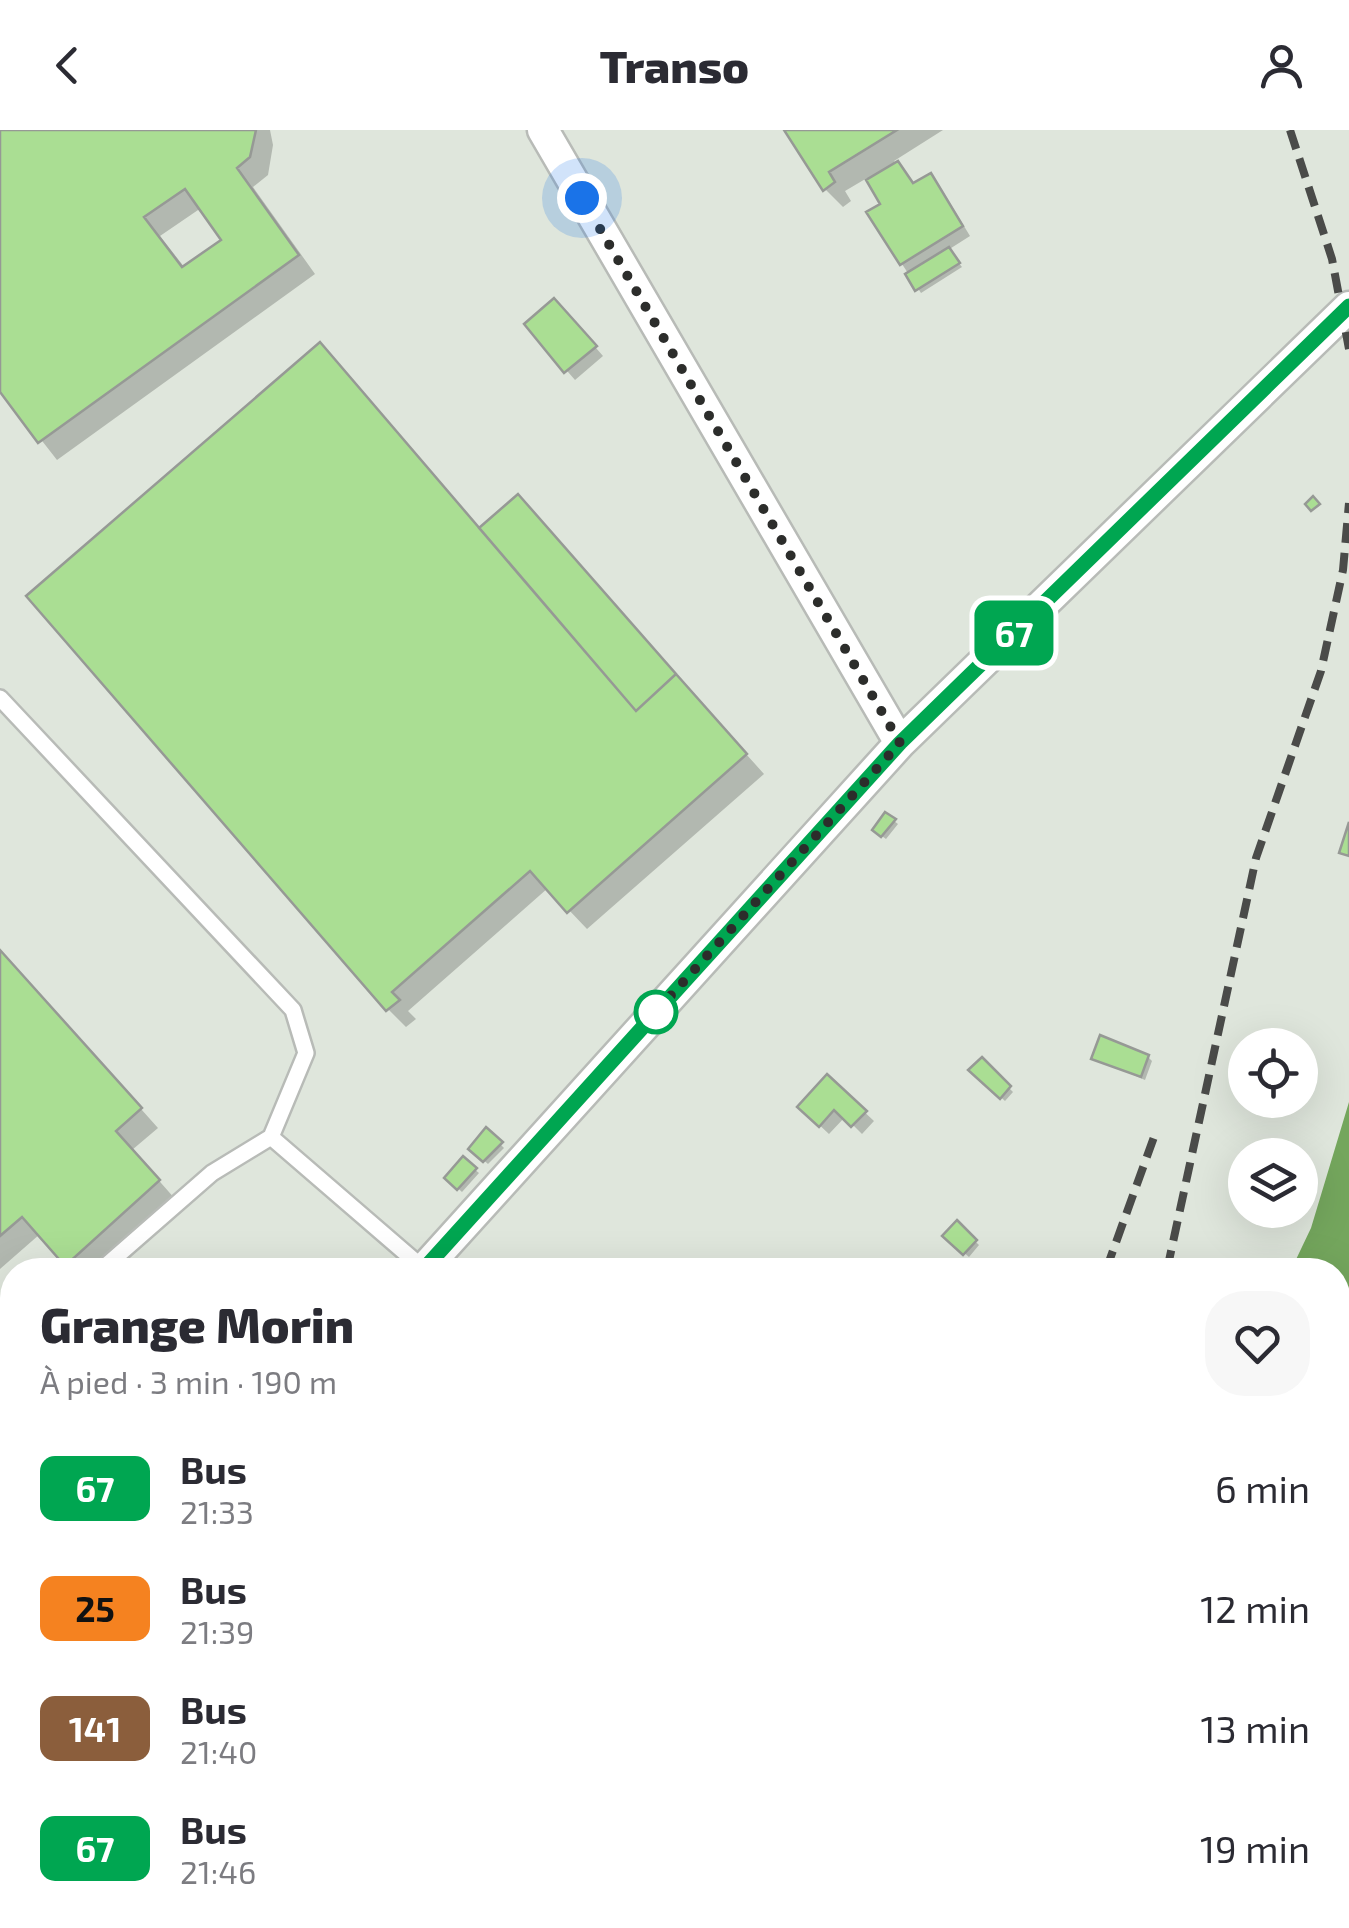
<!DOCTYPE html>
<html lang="fr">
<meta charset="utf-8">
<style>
:root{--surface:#fff;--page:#f7f7f7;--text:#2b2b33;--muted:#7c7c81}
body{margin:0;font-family:"Exo 2",sans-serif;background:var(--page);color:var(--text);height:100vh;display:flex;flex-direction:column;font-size:38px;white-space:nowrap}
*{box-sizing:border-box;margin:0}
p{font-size:32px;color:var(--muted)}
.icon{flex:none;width:55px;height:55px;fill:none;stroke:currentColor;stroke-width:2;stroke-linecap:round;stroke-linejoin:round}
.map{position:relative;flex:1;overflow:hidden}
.sheet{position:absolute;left:0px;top:1128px;width:1350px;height:672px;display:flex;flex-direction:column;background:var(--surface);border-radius:40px 40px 0 0;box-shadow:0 10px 40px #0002}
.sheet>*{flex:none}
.badge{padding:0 20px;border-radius:15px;font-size:35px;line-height:65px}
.controls{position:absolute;left:1228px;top:898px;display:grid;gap:20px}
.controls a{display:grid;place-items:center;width:90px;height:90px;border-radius:50%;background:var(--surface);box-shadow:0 10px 40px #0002;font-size:50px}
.you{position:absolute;width:50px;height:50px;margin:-25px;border:8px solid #fff;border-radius:50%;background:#1a73e8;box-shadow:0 0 0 15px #1a73e833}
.map>.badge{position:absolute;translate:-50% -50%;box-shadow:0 0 0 5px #fff}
.round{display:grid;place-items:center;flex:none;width:105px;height:105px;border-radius:40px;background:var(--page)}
.summary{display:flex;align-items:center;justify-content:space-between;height:170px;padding:0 40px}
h1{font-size:48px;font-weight:800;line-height:75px}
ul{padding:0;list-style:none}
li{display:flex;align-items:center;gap:30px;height:120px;padding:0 40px}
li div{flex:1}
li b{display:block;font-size:38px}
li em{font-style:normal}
li .badge{min-width:110px;font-weight:700;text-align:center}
header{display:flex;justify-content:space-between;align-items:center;height:130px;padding:0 40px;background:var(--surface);font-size:45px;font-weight:800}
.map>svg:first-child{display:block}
</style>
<header><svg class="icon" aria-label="back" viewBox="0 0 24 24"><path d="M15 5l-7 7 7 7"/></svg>Transo<svg class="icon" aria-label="person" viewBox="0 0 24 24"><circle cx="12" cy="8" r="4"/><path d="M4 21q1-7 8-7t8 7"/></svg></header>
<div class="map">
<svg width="1349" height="1798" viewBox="0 0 1349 1798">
<rect width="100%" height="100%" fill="#f0f3ef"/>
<path fill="#dfe6dc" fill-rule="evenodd" d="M 0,0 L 1349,0 L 1349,1798 L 0,1798 ZM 1245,915 L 1300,915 L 1300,970 L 1245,970 ZM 1245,1025 L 1300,1025 L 1300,1080 L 1245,1080 ZM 12,1140 L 1338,1140 L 1338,1788 L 12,1788 Z"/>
<path fill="#74a65d" d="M 1349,972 L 1349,1156 L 1338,1187 L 1338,1140 L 1291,1140 L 1311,1098 Z
M 1054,1788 L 1108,1788 L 1103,1798 L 1050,1798 Z"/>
<path fill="#0003" fill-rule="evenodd" d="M 0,0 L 270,0 L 273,15 L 268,45 L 253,57 L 315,144 L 57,330 L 0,257 ZM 201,78 L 225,110 L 185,138 L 160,106 Z
M 787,0 L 943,0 L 894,31 L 914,55 L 930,46 L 939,55 L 970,106 L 948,120 L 962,137 L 921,163 L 902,134 L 883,75 L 867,48 L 845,61 L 851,71 L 843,77 L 825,59 Z
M 563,180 L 603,226 L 575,250 L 527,195 Z
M 485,409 L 694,566 L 764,644 L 587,799 L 548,758 L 408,881 L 416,889 L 406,897 L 388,879 Z
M 894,691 L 898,694 L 886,709 L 879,704 Z
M 0,821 L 158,998 L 132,1020 L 176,1070 L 98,1140 L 73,1140 L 40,1104 L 0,1139 Z
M 1148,927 L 1152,931 L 1145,950 L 1094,928 Z
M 982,931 L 1013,962 L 1005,971 L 972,940 Z
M 827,947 L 874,991 L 862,1004 L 845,987 L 829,1004 L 800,977 Z
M 487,1001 L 504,1018 L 488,1034 L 471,1019 Z
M 463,1030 L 479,1043 L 462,1062 L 447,1048 Z
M 957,1094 L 979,1115 L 969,1127 L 945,1106 Z
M 8,1457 L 12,1473 L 7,1478 L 0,1464 Z
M 1349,1473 L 1349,1798 L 1126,1798 L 1130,1788 L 1338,1788 L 1338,1480 Z
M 50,1788 L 110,1788 L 100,1798 L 41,1798 Z"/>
<path fill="#aade93" stroke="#969995" stroke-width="2.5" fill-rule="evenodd" d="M 0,0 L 256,0 L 250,27 L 237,38 L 299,125 L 38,313 L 0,262 ZM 185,59 L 221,110 L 182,137 L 144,87 Z
M 784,0 L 897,0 L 829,42 L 835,52 L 823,61 Z
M 898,31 L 913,53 L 931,43 L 963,96 L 900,135 L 866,82 L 880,74 L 866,50 Z
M 949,117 L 960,133 L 915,161 L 905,144 Z
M 554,168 L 597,216 L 564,243 L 524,194 Z
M 320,212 L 636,581 L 676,544 L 747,624 L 567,783 L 530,741 L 392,862 L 400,870 L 386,881 L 26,466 Z
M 518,364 L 676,544 L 636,581 L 479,398 Z
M 1313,366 L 1320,374 L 1311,381 L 1305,374 Z
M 885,682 L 896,689 L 881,707 L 872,700 Z
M 1349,692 L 1349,726 L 1339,723 Z
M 0,820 L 142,978 L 116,1001 L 160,1050 L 65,1136 L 22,1087 L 0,1106 Z
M 1100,905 L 1149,925 L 1141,947 L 1091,929 Z
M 982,927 L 1011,956 L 1000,969 L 968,940 Z
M 827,944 L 867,981 L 851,997 L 834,980 L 819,997 L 797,977 Z
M 486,997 L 503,1012 L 483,1032 L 468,1019 Z
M 463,1026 L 477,1038 L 457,1060 L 444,1048 Z
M 957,1090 L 977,1110 L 963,1125 L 942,1106 Z
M 8,1454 L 12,1467 L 2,1476 L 0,1461 Z
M 1349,1470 L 1349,1798 L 1124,1798 L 1128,1788 L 1338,1788 L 1338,1477 Z
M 47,1788 L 93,1788 L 84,1798 L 37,1798 Z"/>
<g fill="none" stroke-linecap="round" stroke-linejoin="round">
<g stroke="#b8bbb7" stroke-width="20">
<path id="service" d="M 0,568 L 293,880 L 306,923 L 271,1007 L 212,1043 L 101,1140
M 271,1007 L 424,1139
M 0,1230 L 12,1218"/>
</g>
<g stroke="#b8bbb7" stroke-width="35">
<path id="minor" d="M 543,0 L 900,613
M 423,1140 L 900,613 L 1349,177
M 0,1606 L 12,1592"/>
</g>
<use href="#service" stroke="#fff" stroke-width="15"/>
<use href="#minor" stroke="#fff" stroke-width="30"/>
<path stroke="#4a4b49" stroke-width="8" stroke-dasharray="20 10" stroke-linecap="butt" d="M 1290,0 L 1332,129 L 1349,219
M 1106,1140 L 1154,1007
M 1167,1140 L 1256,728 L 1321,541 L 1343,440 L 1349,373
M 695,1798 L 706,1788
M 813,1798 L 822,1788"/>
</g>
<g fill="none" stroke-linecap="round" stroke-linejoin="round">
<g stroke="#fff" stroke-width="22">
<path id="line" d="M 423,1140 L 900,613 L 1349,176"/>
</g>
<use href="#line" stroke="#00a651" stroke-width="15"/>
<path stroke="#2c2d2b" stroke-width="10" stroke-dasharray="0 18" d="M 582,68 L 900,613 L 656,882"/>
</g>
<circle fill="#fff" stroke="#00a651" stroke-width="5" cx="656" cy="882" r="20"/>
</svg>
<div class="controls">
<a><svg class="icon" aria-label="locate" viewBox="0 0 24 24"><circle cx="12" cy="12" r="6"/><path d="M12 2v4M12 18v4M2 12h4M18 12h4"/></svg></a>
<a><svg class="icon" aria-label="layers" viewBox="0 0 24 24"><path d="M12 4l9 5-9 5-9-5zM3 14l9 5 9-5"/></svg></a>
</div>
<div class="you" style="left:582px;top:68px"></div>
<b class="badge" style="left:1014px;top:503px;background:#00a651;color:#fff">67</b>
<section class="sheet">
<div class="summary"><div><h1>Grange Morin</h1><p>À pied · 3 min · 190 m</p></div><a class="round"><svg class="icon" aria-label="heart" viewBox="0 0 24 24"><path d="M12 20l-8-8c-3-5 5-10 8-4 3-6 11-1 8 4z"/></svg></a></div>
<ul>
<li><span class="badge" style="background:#00a651;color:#fff">67</span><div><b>Bus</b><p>21:33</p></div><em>6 min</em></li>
<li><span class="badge" style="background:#f58220;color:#111">25</span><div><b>Bus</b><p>21:39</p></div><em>12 min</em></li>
<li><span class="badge" style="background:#8b5e3c;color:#fff">141</span><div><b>Bus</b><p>21:40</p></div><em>13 min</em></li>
<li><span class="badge" style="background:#00a651;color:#fff">67</span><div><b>Bus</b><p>21:46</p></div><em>19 min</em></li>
</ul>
</section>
</div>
